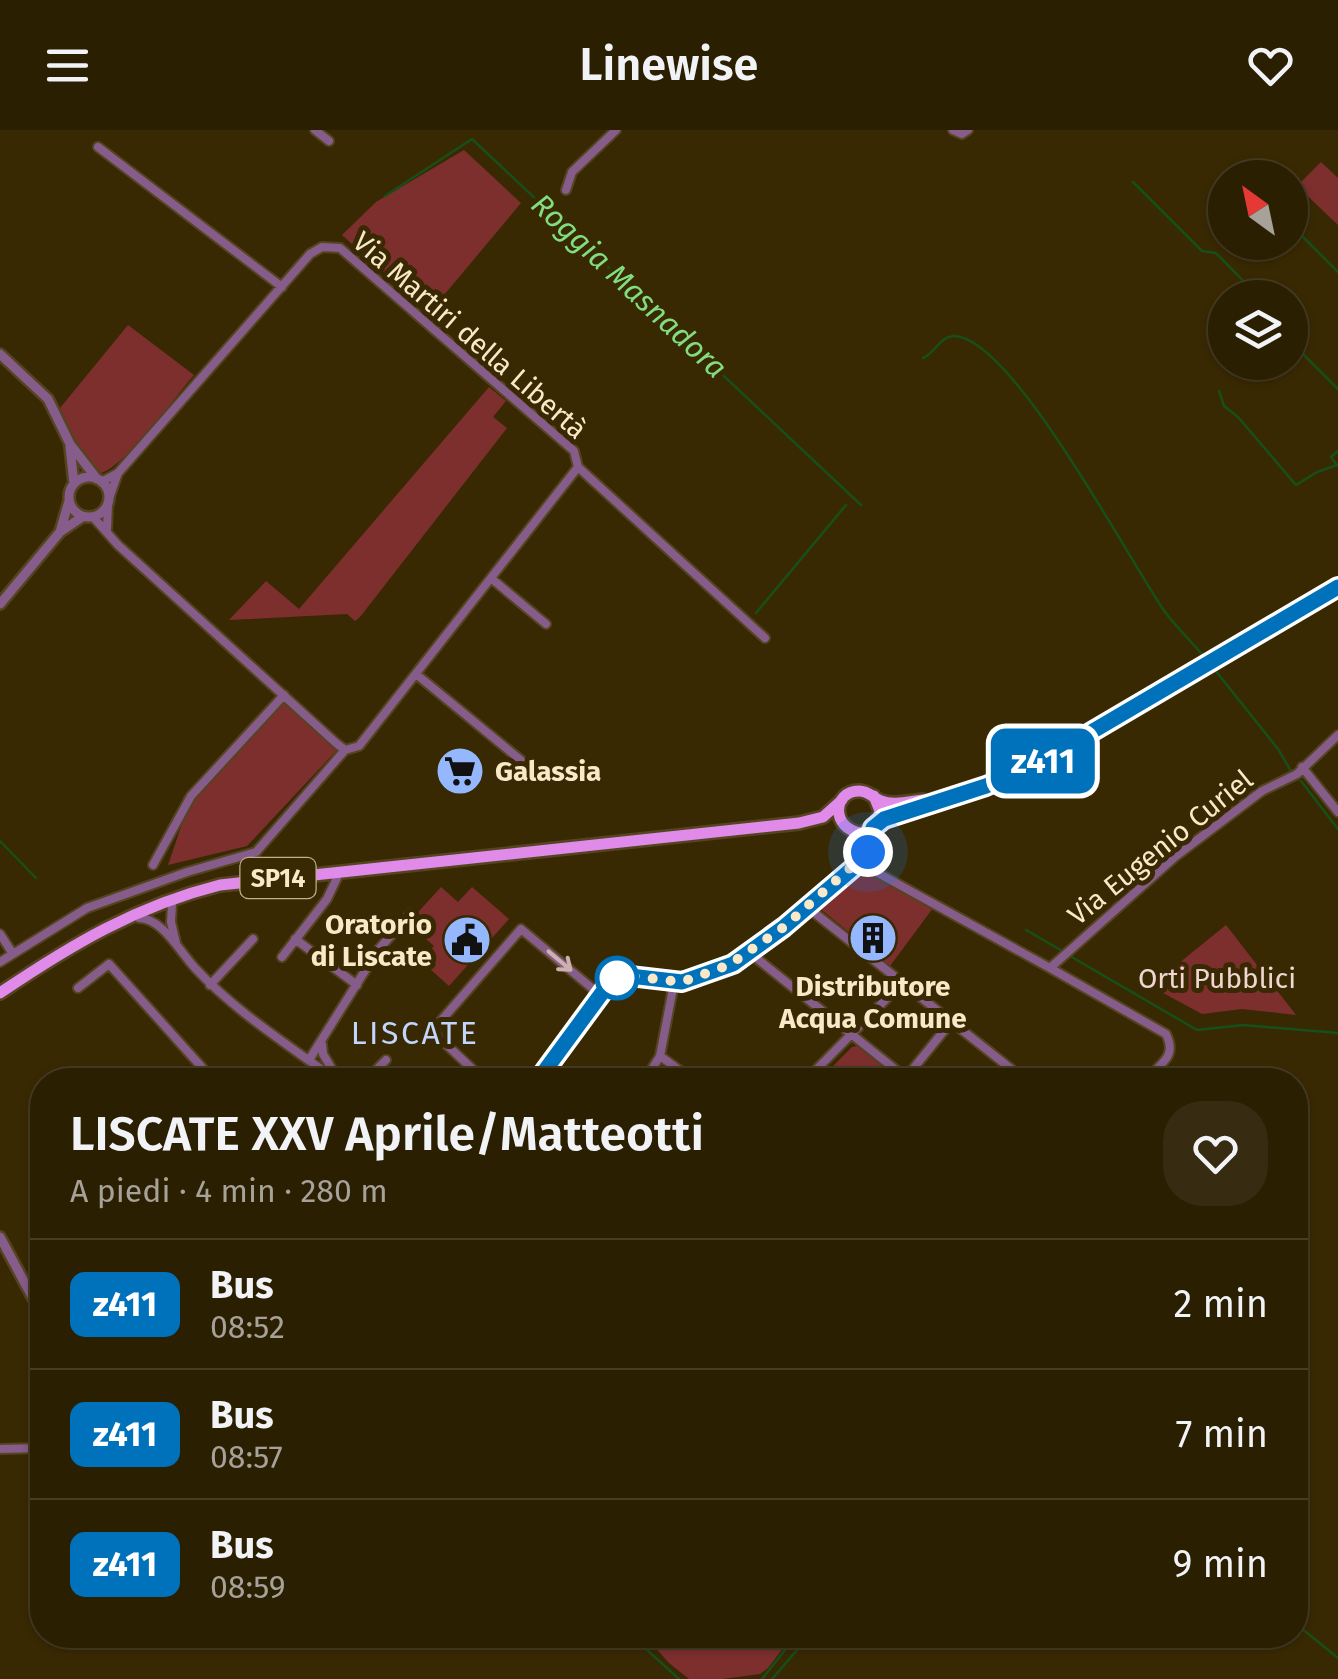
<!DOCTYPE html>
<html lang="it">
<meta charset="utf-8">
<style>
:root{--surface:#2b1f02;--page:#372c11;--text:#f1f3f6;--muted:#a6a299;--line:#473d24}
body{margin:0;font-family:"Fira Sans",sans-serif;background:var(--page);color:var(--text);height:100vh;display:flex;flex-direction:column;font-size:38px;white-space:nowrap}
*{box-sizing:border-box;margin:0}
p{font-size:32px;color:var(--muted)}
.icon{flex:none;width:55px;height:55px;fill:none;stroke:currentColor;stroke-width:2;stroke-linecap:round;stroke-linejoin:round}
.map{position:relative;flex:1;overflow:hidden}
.sheet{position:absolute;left:30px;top:938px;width:1278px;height:580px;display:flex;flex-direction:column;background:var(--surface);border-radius:40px;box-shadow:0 2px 8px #0004,0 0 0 2px var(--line)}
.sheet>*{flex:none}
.badge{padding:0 20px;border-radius:15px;font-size:35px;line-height:65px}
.needle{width:65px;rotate:327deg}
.fabs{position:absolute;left:1208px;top:30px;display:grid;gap:20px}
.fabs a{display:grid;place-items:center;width:100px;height:100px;border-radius:50%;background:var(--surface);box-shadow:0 2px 8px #0004,0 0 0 2px var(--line);font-size:50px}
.you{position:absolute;width:50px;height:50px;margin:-25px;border:8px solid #fff;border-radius:50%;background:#1a73e8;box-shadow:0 0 0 15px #1a73e833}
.map>.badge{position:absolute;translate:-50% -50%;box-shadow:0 0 0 5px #fff}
.round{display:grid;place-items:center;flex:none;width:105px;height:105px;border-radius:40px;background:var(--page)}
.headline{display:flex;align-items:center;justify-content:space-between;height:170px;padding:0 40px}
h1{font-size:48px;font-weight:600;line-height:75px}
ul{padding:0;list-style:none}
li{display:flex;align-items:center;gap:30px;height:130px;padding:0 40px;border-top:2px solid var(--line)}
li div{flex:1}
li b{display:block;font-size:38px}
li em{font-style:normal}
li .badge{min-width:110px;font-weight:700;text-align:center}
header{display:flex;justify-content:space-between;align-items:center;height:130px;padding:0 40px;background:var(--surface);font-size:45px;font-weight:600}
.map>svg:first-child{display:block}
</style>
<header><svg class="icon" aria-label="menu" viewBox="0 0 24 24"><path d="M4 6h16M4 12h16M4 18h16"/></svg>Linewise<svg class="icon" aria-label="heart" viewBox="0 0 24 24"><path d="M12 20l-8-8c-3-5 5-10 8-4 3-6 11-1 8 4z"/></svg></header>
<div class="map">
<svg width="1338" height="1549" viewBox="0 0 1338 1549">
<rect width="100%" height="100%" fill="#392903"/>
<path fill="#7d2f2e" d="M 464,20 L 521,73 L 429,183 L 342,105 L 376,72 Z
M 1321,32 L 1338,48 L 1338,95 L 1297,56 Z
M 128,195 L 194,245 C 175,267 126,336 101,343 C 77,331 70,301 60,278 Z
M 489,257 L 506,271 L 493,287 L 507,298 L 360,487 L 355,491 L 347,484 L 229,490 L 266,451 L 299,479 Z
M 284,571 L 338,619 L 247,716 L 168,735 L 188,676 Z
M 871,743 L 933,778 L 890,836 L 817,776 L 848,748 Z
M 441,757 L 458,772 L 472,757 L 509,789 L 449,856 L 421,831 L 434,816 L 426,809 L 429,805 L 411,790 Z
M 1226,795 L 1296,885 L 1242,879 L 1202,884 L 1154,858 L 1163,846 Z
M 857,916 L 899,949 L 899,950 L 819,950 L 852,917 Z
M 644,1505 L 793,1505 L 768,1538 L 760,1544 L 722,1549 L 689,1549 L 669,1533 Z"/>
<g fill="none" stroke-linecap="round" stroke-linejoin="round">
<path stroke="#174f19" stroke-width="2.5" d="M 1133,52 L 1202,121 L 1216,123 L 1260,168
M 385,66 L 472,9 L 861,375
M 1290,94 L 1338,142
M 1290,211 L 1338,259
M 923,228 C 935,223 940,207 953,206 C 1011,204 1131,434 1165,482 C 1177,498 1193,513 1206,529
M 1219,261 L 1224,276 L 1238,287 L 1296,355 L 1317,342 L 1337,335
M 1337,335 L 1331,327 L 1338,321
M 756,483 L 846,375
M 1215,540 L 1278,619 L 1291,641
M 1301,651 L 1338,699
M 0,711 L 36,748
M 1026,800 L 1064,822
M 1070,826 L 1197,900 L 1243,895 L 1338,903
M 1295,1493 L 1338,1528
M 637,1505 L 646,1519 L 679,1549
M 762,1549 L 797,1505
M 772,1549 L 810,1505"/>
<g stroke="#54441f" stroke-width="12">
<path id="minor" d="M 315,0 L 329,11
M 953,0 L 962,4 L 968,0
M 98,17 L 282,157
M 566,60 L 572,42 L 616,0
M 578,337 L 765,508
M 101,352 L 118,343 L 310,124 L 322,117 L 340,118 L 574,321 L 578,337
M 109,369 L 118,343
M 93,387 L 118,415 L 336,613 L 345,620 L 359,616 L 578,337
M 107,399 L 108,374
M 492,449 L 546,494
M 416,544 L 534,641
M 1302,637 L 1338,682
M 858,732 L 1050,838 L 1176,726 L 1262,661 L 1297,644 L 1338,605
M 153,735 L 191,666 L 284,565
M 172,775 L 171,792 L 176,813
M 807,777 L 1025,950
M 139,788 C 162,788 180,822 195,838 C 236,882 287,914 336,950
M 0,804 L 13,824
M 295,809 L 357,855
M 750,823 L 906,948
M 282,827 L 327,769 L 337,748
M 0,832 L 87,778 L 187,742 L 256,722 L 345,620
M 1050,838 L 1166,904 C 1178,928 1159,933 1147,950
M 210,855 L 253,809
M 78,858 L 109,834 L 207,943 L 218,950
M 322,914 L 323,924 L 336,946
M 660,926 L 693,950
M 309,930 L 378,820 L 411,783
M 366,950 L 386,930
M 484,950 L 432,901 L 521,799 L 599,864
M 645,950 L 660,926 L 674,853
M 806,950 L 902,853
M 904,950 L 951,892
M 0,1319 L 42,1318"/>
</g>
<g stroke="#54441f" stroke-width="14">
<path id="tertiary" d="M 0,224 L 48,269 L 70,314 L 97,349
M 70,317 L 74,354
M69 367a20 20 0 1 1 40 0a20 20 0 1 1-40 0Z
M 60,402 L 69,371
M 0,474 L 60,402 L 82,387
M 852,702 L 861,716 L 858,732
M 538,950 L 610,852 L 627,846 L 663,853 L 684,852 L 733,833 L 784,797 L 865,728 L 873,698
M 0,1107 L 42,1185"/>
</g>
<g stroke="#54441f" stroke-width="16">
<path id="primary" d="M 874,666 L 880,681 L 875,696 L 861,703 C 831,699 832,661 859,661 C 869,661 873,668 881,671 C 894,676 910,671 923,670
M 876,694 L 896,683 L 986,656 L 1058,623 L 1338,457
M 0,863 C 71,815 136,776 220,755 L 799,693 L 823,687 L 842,670"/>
</g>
<use href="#minor" stroke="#865c8a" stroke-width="8"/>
<use href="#tertiary" stroke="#865c8a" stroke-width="9"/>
<use href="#primary" stroke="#e08ae9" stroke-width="11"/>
</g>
<defs><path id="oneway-shaft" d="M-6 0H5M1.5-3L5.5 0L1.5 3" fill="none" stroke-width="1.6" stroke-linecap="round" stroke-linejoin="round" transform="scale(2.5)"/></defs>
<use stroke="#ccb1af" href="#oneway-shaft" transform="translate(560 831) rotate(40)"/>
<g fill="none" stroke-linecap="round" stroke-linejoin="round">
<g stroke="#fff" stroke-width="22">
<path id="line" d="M 538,950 L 610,852 L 630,846 L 682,852 L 733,834 L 784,797 L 865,728 L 873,698 L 884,689 L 986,656 L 1037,634 L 1338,457"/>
</g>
<use href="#line" stroke="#0072bc" stroke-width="15"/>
<path stroke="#fae9c8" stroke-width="10" stroke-dasharray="0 18" d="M 617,848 L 630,846 L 682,852 L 729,835 L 784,797 L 868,722"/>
</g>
<defs>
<g id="supermarket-disc" transform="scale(2.5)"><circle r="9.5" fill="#94b7fd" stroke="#392903"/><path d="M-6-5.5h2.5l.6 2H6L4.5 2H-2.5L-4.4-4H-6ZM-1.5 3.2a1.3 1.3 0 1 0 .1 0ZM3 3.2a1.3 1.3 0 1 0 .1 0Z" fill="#111"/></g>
<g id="building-disc" transform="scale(2.5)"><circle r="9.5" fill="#94b7fd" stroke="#392903"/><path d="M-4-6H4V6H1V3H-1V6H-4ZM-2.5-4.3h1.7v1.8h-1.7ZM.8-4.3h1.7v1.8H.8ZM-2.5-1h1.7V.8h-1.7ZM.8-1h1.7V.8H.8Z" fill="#111"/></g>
<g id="civic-disc" transform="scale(2.5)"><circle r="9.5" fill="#94b7fd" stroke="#392903"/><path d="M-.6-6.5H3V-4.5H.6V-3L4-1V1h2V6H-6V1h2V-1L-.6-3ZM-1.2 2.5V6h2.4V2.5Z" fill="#111"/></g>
</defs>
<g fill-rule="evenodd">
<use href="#supermarket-disc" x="460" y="641"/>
<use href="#building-disc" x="873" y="808"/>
<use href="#civic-disc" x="467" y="810"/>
</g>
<circle fill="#fff" stroke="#0072bc" stroke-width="5" cx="617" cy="848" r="20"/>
<g text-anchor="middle" stroke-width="10" stroke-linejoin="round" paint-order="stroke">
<rect fill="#392903" stroke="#c0af8d" stroke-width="2.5" x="240.5" y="728" width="75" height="40" rx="8"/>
<g font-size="25" font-weight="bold" fill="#fae9c8">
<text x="278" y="757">SP14</text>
</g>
<g font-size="28" fill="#fae9c8" stroke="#392903">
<text transform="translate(470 205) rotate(41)" y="10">Via Martiri della Libertà</text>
<text transform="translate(1160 717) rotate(-39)" y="10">Via Eugenio Curiel</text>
</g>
<g font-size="28" font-weight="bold" fill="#fae9c8" stroke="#392903" text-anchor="start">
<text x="495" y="651">Galassia</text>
<text x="432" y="804" text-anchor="end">Oratorio<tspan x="432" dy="32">di Liscate</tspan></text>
<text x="873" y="866" text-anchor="middle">Distributore<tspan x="873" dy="32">Acqua Comune</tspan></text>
</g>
<g font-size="28" fill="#f1d5d3" stroke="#392903">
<text x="1217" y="858">Orti Pubblici</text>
</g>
<g font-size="30" font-style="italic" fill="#81de7f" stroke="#392903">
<text transform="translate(629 156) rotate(43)" y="10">Roggia Masnadora</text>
</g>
<g font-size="32" letter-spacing="2.5" fill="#c1d5fd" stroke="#392903">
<text x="415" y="914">LISCATE</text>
</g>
</g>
</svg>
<div class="fabs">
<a><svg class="needle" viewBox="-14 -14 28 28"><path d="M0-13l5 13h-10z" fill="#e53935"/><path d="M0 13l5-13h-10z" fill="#a6a299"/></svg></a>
<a><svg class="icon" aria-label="layers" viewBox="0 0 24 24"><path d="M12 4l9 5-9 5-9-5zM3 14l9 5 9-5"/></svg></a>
</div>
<div class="you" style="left:868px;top:722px"></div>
<b class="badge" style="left:1043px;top:631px;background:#0072bc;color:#fff">z411</b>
<section class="sheet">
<div class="headline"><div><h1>LISCATE XXV Aprile/Matteotti</h1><p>A piedi · 4 min · 280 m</p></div><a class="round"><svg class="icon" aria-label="heart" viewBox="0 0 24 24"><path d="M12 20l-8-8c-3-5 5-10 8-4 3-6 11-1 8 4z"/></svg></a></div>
<ul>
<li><span class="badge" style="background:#0072bc;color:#fff">z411</span><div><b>Bus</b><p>08:52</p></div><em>2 min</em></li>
<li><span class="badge" style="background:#0072bc;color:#fff">z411</span><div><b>Bus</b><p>08:57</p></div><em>7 min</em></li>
<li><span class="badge" style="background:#0072bc;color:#fff">z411</span><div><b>Bus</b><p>08:59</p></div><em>9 min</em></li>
</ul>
</section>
</div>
